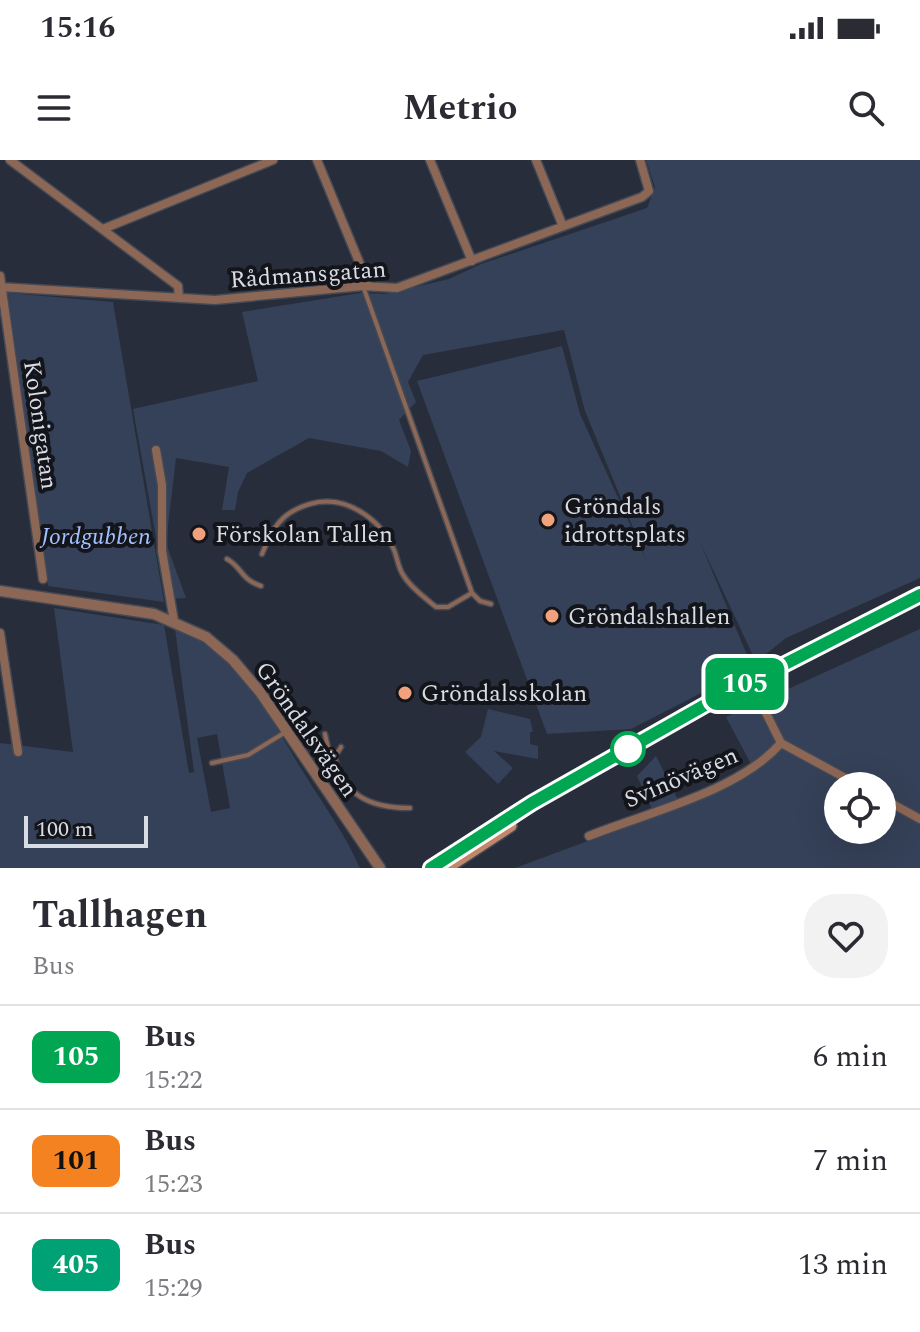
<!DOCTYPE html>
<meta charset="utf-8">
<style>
:root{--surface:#fff;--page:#f2f2f3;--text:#2b2b33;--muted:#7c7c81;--line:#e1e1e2}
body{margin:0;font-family:Spectral,serif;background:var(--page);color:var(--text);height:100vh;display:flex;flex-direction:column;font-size:30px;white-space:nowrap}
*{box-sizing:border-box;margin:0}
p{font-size:26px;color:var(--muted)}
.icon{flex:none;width:44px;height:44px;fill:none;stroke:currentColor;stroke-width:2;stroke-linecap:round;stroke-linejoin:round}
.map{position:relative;height:708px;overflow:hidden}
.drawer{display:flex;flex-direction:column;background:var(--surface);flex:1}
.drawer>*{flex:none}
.badge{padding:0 16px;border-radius:12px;font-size:28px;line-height:52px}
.fabs{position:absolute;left:824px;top:612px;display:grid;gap:16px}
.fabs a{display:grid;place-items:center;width:72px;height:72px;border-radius:50%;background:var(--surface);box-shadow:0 8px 32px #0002;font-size:40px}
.scale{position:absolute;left:24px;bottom:20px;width:124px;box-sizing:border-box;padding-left:8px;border:4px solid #d8dce4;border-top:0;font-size:22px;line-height:28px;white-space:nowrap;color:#d8dce4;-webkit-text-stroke:6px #13151b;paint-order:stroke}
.map>.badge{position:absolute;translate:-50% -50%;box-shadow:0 0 0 4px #fff}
.round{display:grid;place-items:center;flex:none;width:84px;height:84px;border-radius:32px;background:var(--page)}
.head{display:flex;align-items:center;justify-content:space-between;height:136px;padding:0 32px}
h1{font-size:38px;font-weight:700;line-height:60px}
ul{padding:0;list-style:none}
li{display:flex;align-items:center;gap:24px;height:104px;padding:0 32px;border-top:2px solid var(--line)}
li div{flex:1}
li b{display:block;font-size:30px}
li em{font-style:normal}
li .badge{min-width:88px;font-weight:700;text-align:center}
.status{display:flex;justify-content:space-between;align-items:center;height:56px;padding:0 40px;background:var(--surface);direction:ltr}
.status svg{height:22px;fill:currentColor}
header{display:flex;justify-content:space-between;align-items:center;height:104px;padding:0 32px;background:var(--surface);font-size:36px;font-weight:700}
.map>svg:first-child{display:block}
</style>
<div class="status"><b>15:16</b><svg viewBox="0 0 49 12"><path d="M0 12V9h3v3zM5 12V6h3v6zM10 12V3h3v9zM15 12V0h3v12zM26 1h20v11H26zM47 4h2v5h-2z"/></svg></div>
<header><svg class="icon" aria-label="menu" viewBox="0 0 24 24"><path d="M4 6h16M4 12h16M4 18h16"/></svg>Metrio<svg class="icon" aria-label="search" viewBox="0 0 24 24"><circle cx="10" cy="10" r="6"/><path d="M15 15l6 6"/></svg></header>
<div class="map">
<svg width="920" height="708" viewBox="0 0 920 708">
<rect width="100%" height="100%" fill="#272d3a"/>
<path fill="#354158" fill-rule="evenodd" d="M 646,0 L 920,0 L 920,418 L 786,478 L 756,502 L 700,382 L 752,507 L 631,569 L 547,574 L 417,221 L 562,186 L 580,254 L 648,404 L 585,251 L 564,170 L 423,195 L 408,222 L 416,242 L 399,260 L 411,291 L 408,307 L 381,291 L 309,278 L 247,313 L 238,332 L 235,350 L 222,350 L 229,307 L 176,298 L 166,383 L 186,438 L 167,439 L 133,249 L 258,221 L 242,152 L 360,133 L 385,134 L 449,119 L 481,104 L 647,48 L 655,27 Z
M 8,133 L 113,142 L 164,442 L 48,426 Z
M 54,448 L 164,465 L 189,613 L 194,612 L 175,469 C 238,485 275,568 307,618 C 325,647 346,676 360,708 L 0,708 L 0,583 L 73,592 ZM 217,574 L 230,648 L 211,652 L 197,578 Z
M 920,469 L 920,708 L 515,708 L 655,656 L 637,616 L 656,596 L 678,640 L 753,608 L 726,557 ZM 838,626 L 882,626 L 882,670 L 838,670 Z
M 488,549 L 530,559 L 533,572 L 530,572 L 530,584 L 538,586 L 538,599 L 494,591 L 513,608 L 498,624 L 465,592 L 481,577 Z"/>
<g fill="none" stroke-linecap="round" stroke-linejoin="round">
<g stroke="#434955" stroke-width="7">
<path id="service" d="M 363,126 L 472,433 L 480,441 L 491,444
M 262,394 C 272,369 281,352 310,344 C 345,334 380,358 394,390 C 397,397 398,406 402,413 C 409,426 425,438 436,447 L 448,447 L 472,433
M 227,399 C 242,407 240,419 261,426
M 325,574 L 329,592 L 338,592 L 341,587
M 334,593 C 342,635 369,648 410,648
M 212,603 L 248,595 L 284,573"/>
</g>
<g stroke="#434955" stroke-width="11">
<path id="minor" d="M 10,0 L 178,126 L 179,138
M 317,0 L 369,126
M 430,0 L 472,101
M 536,0 L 562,64
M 103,69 L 273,0
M 0,116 L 43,419
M 0,127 L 215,140 L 363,126 L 397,128 L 642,37 L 649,31 L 640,0
M 156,290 L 162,325 L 162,391 L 174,461
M 0,473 L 18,592
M 750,521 L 781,583 L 860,626
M 882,638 L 920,659
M 589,676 C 649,652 738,632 781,583"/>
</g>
<g stroke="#434955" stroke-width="13">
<path id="tertiary" d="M 0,431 L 154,454 L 206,477 L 233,500 L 260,532 L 380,708"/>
</g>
<g stroke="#434955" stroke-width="14">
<path id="secondary" d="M 431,708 L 532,643 L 705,545 L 920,435
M 447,708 L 511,666"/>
</g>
<use href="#service" stroke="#8d6755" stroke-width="4"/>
<use href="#minor" stroke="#8d6755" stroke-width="8"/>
<use href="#tertiary" stroke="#8d6755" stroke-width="10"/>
<use href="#secondary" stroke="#c2876a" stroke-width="11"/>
</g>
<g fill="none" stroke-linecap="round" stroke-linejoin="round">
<g stroke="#fff" stroke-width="18">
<path id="line" d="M 431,708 L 532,643 L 705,545 L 920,435"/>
</g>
<use href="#line" stroke="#00a651" stroke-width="12"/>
</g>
<g fill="#f1a17c" stroke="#13151b" stroke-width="3">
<circle cx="548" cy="360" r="8"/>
<circle cx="199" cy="374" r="8"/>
<circle cx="552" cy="456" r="8"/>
<circle cx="405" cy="533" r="8"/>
</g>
<circle fill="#fff" stroke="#00a651" stroke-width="4" cx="628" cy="589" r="16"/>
<g text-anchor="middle" stroke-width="8" stroke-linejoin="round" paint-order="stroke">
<g font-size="24" fill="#d8dce4" stroke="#13151b">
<text transform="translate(308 114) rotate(-4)" y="8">Rådmansgatan</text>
<text transform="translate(41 265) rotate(82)" y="8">Kolonigatan</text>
<text transform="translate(307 569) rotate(55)" y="8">Gröndalsvägen</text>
<text transform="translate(681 617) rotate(-23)" y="8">Svinövägen</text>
</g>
<g font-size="24" fill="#d8dce4" stroke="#13151b" text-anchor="start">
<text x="564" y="354">Gröndals<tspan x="564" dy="28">idrottsplats</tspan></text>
<text x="215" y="382">Förskolan Tallen</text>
<text x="568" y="464">Gröndalshallen</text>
<text x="421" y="541">Gröndalsskolan</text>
</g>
<g font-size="24" font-style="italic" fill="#a2c1fe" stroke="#13151b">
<text x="96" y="384">Jordgubben</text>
</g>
</g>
</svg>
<div class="fabs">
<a><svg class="icon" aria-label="locate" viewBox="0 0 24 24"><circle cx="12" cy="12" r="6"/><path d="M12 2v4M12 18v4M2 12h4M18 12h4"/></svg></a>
</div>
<div class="scale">100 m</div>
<b class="badge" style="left:745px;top:524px;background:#00a651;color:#fff">105</b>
</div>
<section class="drawer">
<div class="head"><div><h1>Tallhagen</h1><p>Bus</p></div><a class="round"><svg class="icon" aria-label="heart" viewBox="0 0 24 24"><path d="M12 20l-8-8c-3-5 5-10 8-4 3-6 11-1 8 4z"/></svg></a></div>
<ul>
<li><span class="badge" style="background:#00a651;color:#fff">105</span><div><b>Bus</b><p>15:22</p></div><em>6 min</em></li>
<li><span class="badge" style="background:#f58220;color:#111">101</span><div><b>Bus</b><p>15:23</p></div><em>7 min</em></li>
<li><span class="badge" style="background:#00a174;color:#fff">405</span><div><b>Bus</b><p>15:29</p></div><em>13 min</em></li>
</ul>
</section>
